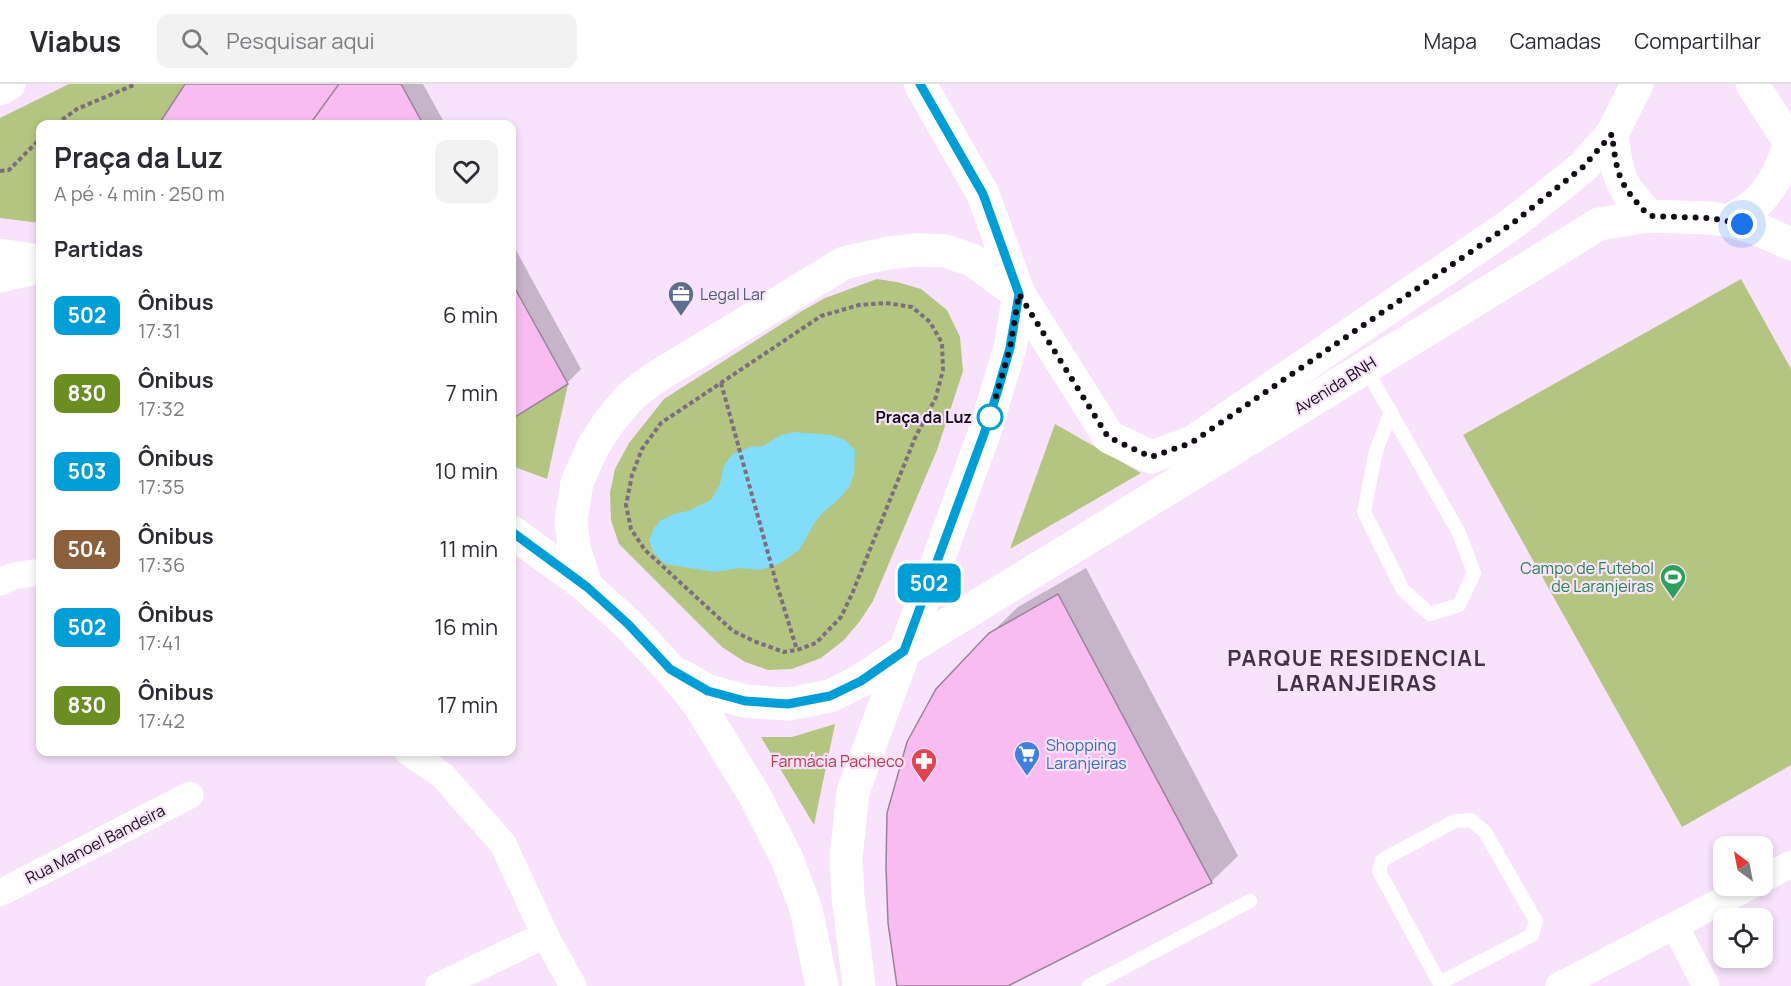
<!DOCTYPE html>
<html lang="pt">
<meta charset="utf-8">
<style>
:root{--surface:#fff;--page:#f2f2f3;--text:#2b2b33;--muted:#7c7c81;--line:#e1e1e2}
body{margin:0;font-family:Manrope,sans-serif;background:var(--page);color:var(--text);height:100vh;display:flex;flex-direction:column;font-size:22px;white-space:nowrap}
*{box-sizing:border-box;margin:0}
p{font-size:20px;color:var(--muted)}
.icon{flex:none;width:33px;height:33px;fill:none;stroke:currentColor;stroke-width:2;stroke-linecap:round;stroke-linejoin:round}
.map{position:relative;flex:1;overflow:hidden}
.sheet{position:absolute;left:36px;top:36px;width:480px;height:636px;display:flex;flex-direction:column;background:var(--surface);border-radius:12px;box-shadow:0 3px 9px #0003}
.sheet>*{flex:none}
.badge{padding:0 12px;border-radius:9px;font-size:21px;line-height:39px}
.needle{width:39px;rotate:328deg}
.fabs{position:absolute;left:1713px;top:752px;display:grid;gap:12px}
.fabs a{display:grid;place-items:center;width:60px;height:60px;border-radius:12px;background:var(--surface);box-shadow:0 3px 9px #0003;font-size:30px}
.you{position:absolute;width:30px;height:30px;margin:-15px;border:4px solid #fff;border-radius:50%;background:#1a73e8;box-shadow:0 0 0 9px #1a73e833}
.map>.badge{position:absolute;translate:-50% -50%;box-shadow:0 0 0 3px #fff}
h2{padding:0 18px;font-size:22px;line-height:54px}
.round{display:grid;place-items:center;flex:none;width:63px;height:63px;border-radius:12px;background:var(--page)}
.overview{display:flex;align-items:center;justify-content:space-between;height:102px;padding:0 18px}
h1{font-size:28px;font-weight:700;line-height:45px}
ul{padding:0;list-style:none}
li{display:flex;align-items:center;gap:18px;height:78px;padding:0 18px}
li div{flex:1}
li b{display:block;font-size:22px}
li em{font-style:normal}
li .badge{min-width:66px;font-weight:700;text-align:center}
header{display:flex;align-items:center;gap:36px;box-sizing:border-box;height:84px;padding:0 30px;background:var(--surface);border-bottom:2px solid var(--line)}
header strong{font-size:28px}
nav{display:flex;gap:33px;margin-inline-start:auto;font-size:21px}
.search{width:420px;height:54px;background:var(--page);display:flex;align-items:center;gap:15px;box-sizing:border-box;padding:0 21px;border-radius:12px;color:var(--muted);font-size:22px}
.map>svg:first-child{display:block}
</style>
<header>
<strong>Viabus</strong>
<div class="search"><svg class="icon" aria-label="search" viewBox="0 0 24 24"><circle cx="10" cy="10" r="6"/><path d="M15 15l6 6"/></svg>Pesquisar aqui</div>
<nav><a>Mapa</a><a>Camadas</a><a>Compartilhar</a></nav>
</header>
<div class="map">
<svg width="1791" height="902" viewBox="0 0 1791 902">
<rect width="100%" height="100%" fill="#f8e2fc"/>
<path fill="#b4c581" d="M 69,0 L 185,0 L 159,40 L 40,40 L 40,139 L 0,134 L 0,34 Z
M 877,195 L 897,198 L 921,205 L 947,226 L 960,253 L 963,287 L 937,366 L 873,517 L 860,537 L 844,556 L 821,574 L 792,585 L 768,586 L 745,578 L 722,563 L 619,460 L 611,436 L 610,409 L 615,385 L 629,359 L 664,315 L 802,227 L 825,214 Z
M 1741,195 L 1791,285 L 1791,681 L 1682,743 L 1463,351 Z
M 568,300 L 547,395 L 512,382 L 512,335 Z
M 1055,340 L 1141,389 L 1010,465 Z
M 835,640 L 814,741 L 761,653 L 792,653 Z"/>
<path fill="#82ddfb" d="M 795,348 L 830,351 L 845,356 L 855,366 L 854,390 L 849,403 L 838,416 L 821,430 L 815,438 L 799,466 L 779,480 L 760,486 L 740,484 L 715,488 L 665,480 L 653,468 L 649,456 L 654,444 L 660,437 L 673,430 L 688,427 L 711,416 L 720,400 L 724,381 L 733,370 L 753,362 L 761,363 L 781,351 Z"/>
<path fill="#0003" d="M 187,0 L 423,0 L 445,40 L 153,40 L 167,32 Z
M 512,159 L 581,285 L 567,299 L 512,333 Z
M 1086,484 L 1238,772 L 1211,798 L 1004,902 L 898,902 L 990,550 L 1018,523 Z"/>
<path fill="#f8bcf1" stroke="#9a8398" stroke-width="1.5" d="M 185,0 L 401,0 L 423,40 L 159,40 Z
M 185,0 L 339,0 L 310,40 L 159,40 Z
M 512,199 L 568,300 L 512,335 Z
M 1058,510 L 1212,799 L 1008,902 L 897,902 L 888,839 L 886,783 L 887,729 L 907,658 L 936,605 L 989,549 Z"/>
<g fill="none" stroke-linecap="round" stroke-linejoin="round">
<path stroke="#7b6e7e" stroke-width="4" stroke-dasharray="4.5 3" stroke-linecap="butt" d="M 56,40 L 77,25 L 136,0
M 0,87 L 9,86 L 40,55
M 886,219 L 912,223 L 930,238 L 942,259 L 943,286 L 936,313 L 915,354 L 852,510 L 841,533 L 816,559 L 797,566 L 784,568 L 756,558 L 733,547 L 645,466 L 631,445 L 626,421 L 632,391 L 642,365 L 661,339 L 821,232 L 859,221 Z
M 721,299 L 776,498 L 797,566"/>
<path stroke="#fff" stroke-width="14" d="M 1365,283 L 1459,449 L 1474,489 L 1459,521 L 1430,530 L 1403,506 L 1364,428 L 1376,367 L 1391,328
M 1440,899 L 1532,851 L 1536,837 L 1485,748 L 1471,736 L 1455,737 L 1382,776 L 1379,787 L 1441,902
M 1089,902 L 1250,817"/>
<path stroke="#fff" stroke-width="27" d="M 0,498 L 13,492 L 40,488
M 408,668 L 442,691 L 503,760 L 545,851 L 573,902
M 1762,795 L 1791,780
M 0,809 L 190,711
M 1675,842 L 1706,902
M 439,902 L 545,851
M 1559,902 L 1752,801"/>
<path stroke="#fff" stroke-width="33" d="M 1752,0 L 1791,60
M 1612,50 C 1617,93 1619,100 1649,132
M 1730,137 C 1738,131 1747,126 1754,121 C 1772,106 1783,81 1790,59
M 0,192 L 40,183
M 1019,210 L 1109,353 L 1151,373 L 1191,359 L 1513,139 L 1583,83 L 1612,50 L 1637,0
M 904,567 L 1599,140 L 1649,132 L 1710,134 L 1730,137 L 1755,144 L 1791,160"/>
<path stroke="#fff" stroke-width="33" d="M 920,0 L 983,110 L 1019,210
M 0,5 L 9,0
M 0,171 L 40,177
M 512,448 L 587,503 L 628,540 L 670,585 L 698,619 L 755,712 L 787,775 L 806,825 L 822,902
M 587,503 L 574,464 L 571,437 L 577,398 L 594,361 L 609,338 L 631,312 L 653,295 L 844,179 L 888,169 L 915,166 L 946,167 L 972,176 L 1019,210
M 682,592 L 708,607 L 745,617 L 788,620 L 830,612 L 860,597 L 904,567
M 859,902 L 848,813 L 846,774 L 853,708 L 984,350 L 1010,264 L 1019,210"/>
</g>
<g fill="none" stroke-linecap="round" stroke-linejoin="round">
<g stroke="#fff" stroke-width="14">
<path id="line" d="M 512,448 L 587,503 L 628,540 L 670,585 L 708,607 L 745,617 L 788,620 L 830,612 L 861,597 L 904,567 L 984,350 L 997,309 L 1010,264 L 1019,210 L 983,110 L 920,0"/>
</g>
<use href="#line" stroke="#009ed6" stroke-width="9"/>
<path stroke="#140d16" stroke-width="6" stroke-dasharray="0 10.8" d="M 990,333 L 1010,264 L 1019,210 L 1108,353 L 1151,373 L 1191,359 L 1513,139 L 1583,83 L 1612,50 C 1617,93 1619,100 1649,132 L 1710,134 L 1742,140"/>
</g>
<defs>
<g id="office-pin" transform="scale(1.35)"><path d="M0 17L-7.5 6A9.5 9.5 0 1 1 7.5 6Z" fill="#5c6f8a" stroke="#f8e2fc"/><path d="M-6-3h4V-5.5h4V-3h4V5H-6ZM-1-4.5V-3h2v-1.5ZM-6 0V1H6V0Z" fill="#fff"/></g>
<g id="stadium-pin" transform="scale(1.35)"><path d="M0 17L-7.5 6A9.5 9.5 0 1 1 7.5 6Z" fill="#2e9e5b" stroke="#f8e2fc"/><path d="M0-5a6.5 5 0 1 0 0 10a6.5 5 0 1 0 0-10ZM-3.5-1.8h7v3.6h-7Z" fill="#fff"/></g>
<g id="supermarket-pin" transform="scale(1.35)"><path d="M0 17L-7.5 6A9.5 9.5 0 1 1 7.5 6Z" fill="#3f7fe0" stroke="#f8e2fc"/><path d="M-6-5.5h2.5l.6 2H6L4.5 2H-2.5L-4.4-4H-6ZM-1.5 3.2a1.3 1.3 0 1 0 .1 0ZM3 3.2a1.3 1.3 0 1 0 .1 0Z" fill="#fff"/></g>
<g id="pharmacy-pin" transform="scale(1.35)"><path d="M0 17L-7.5 6A9.5 9.5 0 1 1 7.5 6Z" fill="#e0444e" stroke="#f8e2fc"/><path d="M-2-6h4v4h4v4h-4v4h-4v-4h-4v-4h4Z" fill="#fff"/></g>
</defs>
<g fill-rule="evenodd">
<use href="#office-pin" x="681" y="210"/>
<use href="#stadium-pin" x="1673" y="493"/>
<use href="#supermarket-pin" x="1027" y="670"/>
<use href="#pharmacy-pin" x="924" y="677"/>
</g>
<circle fill="#fff" stroke="#009ed6" stroke-width="3" cx="990" cy="333" r="12"/>
<g text-anchor="middle" stroke-width="4.5" stroke-linejoin="round" paint-order="stroke">
<g font-size="16" fill="#4e5e75" stroke="#f8e2fc" text-anchor="start">
<text x="700" y="216">Legal Lar</text>
</g>
<g font-size="16" fill="#140d16" stroke="#f8e2fc">
<text transform="translate(1335 301) rotate(-32)" y="6">Avenida BNH</text>
<text transform="translate(95 760) rotate(-27)" y="6">Rua Manoel Bandeira</text>
</g>
<g font-size="16" font-weight="bold" fill="#140d16" stroke="#f8e2fc" text-anchor="end">
<text x="972" y="339">Praça da Luz</text>
</g>
<g font-size="16" fill="#27864d" stroke="#f8e2fc" text-anchor="end">
<text x="1654" y="490">Campo de Futebol<tspan x="1654" dy="18">de Laranjeiras</tspan></text>
</g>
<g font-size="16" fill="#366cbe" stroke="#f8e2fc" text-anchor="start">
<text x="1046" y="667">Shopping<tspan x="1046" dy="18">Laranjeiras</tspan></text>
</g>
<g font-size="16" fill="#be3a42" stroke="#f8e2fc" text-anchor="end">
<text x="904" y="683">Farmácia Pacheco</text>
</g>
<g font-size="22" font-weight="bold" letter-spacing="1.5" fill="#433146" stroke="#f8e2fc">
<text x="1357" y="582">PARQUE RESIDENCIAL<tspan x="1357" dy="25">LARANJEIRAS</tspan></text>
</g>
</g>
</svg>
<div class="fabs">
<a><svg class="needle" viewBox="-14 -14 28 28"><path d="M0-13l5 13h-10z" fill="#e53935"/><path d="M0 13l5-13h-10z" fill="#7c7c81"/></svg></a>
<a><svg class="icon" aria-label="locate" viewBox="0 0 24 24"><circle cx="12" cy="12" r="6"/><path d="M12 2v4M12 18v4M2 12h4M18 12h4"/></svg></a>
</div>
<div class="you" style="left:1742px;top:140px"></div>
<b class="badge" style="left:929px;top:499px;background:#009ed6;color:#fff">502</b>
<section class="sheet">
<div class="overview"><div><h1>Praça da Luz</h1><p>A pé · 4 min · 250 m</p></div><a class="round"><svg class="icon" aria-label="heart" viewBox="0 0 24 24"><path d="M12 20l-8-8c-3-5 5-10 8-4 3-6 11-1 8 4z"/></svg></a></div>
<h2>Partidas</h2>
<ul>
<li><span class="badge" style="background:#009ed6;color:#fff">502</span><div><b>Ônibus</b><p>17:31</p></div><em>6 min</em></li>
<li><span class="badge" style="background:#6b8e23;color:#fff">830</span><div><b>Ônibus</b><p>17:32</p></div><em>7 min</em></li>
<li><span class="badge" style="background:#009ed6;color:#fff">503</span><div><b>Ônibus</b><p>17:35</p></div><em>10 min</em></li>
<li><span class="badge" style="background:#8b5e3c;color:#fff">504</span><div><b>Ônibus</b><p>17:36</p></div><em>11 min</em></li>
<li><span class="badge" style="background:#009ed6;color:#fff">502</span><div><b>Ônibus</b><p>17:41</p></div><em>16 min</em></li>
<li><span class="badge" style="background:#6b8e23;color:#fff">830</span><div><b>Ônibus</b><p>17:42</p></div><em>17 min</em></li>
</ul>
</section>
</div>
